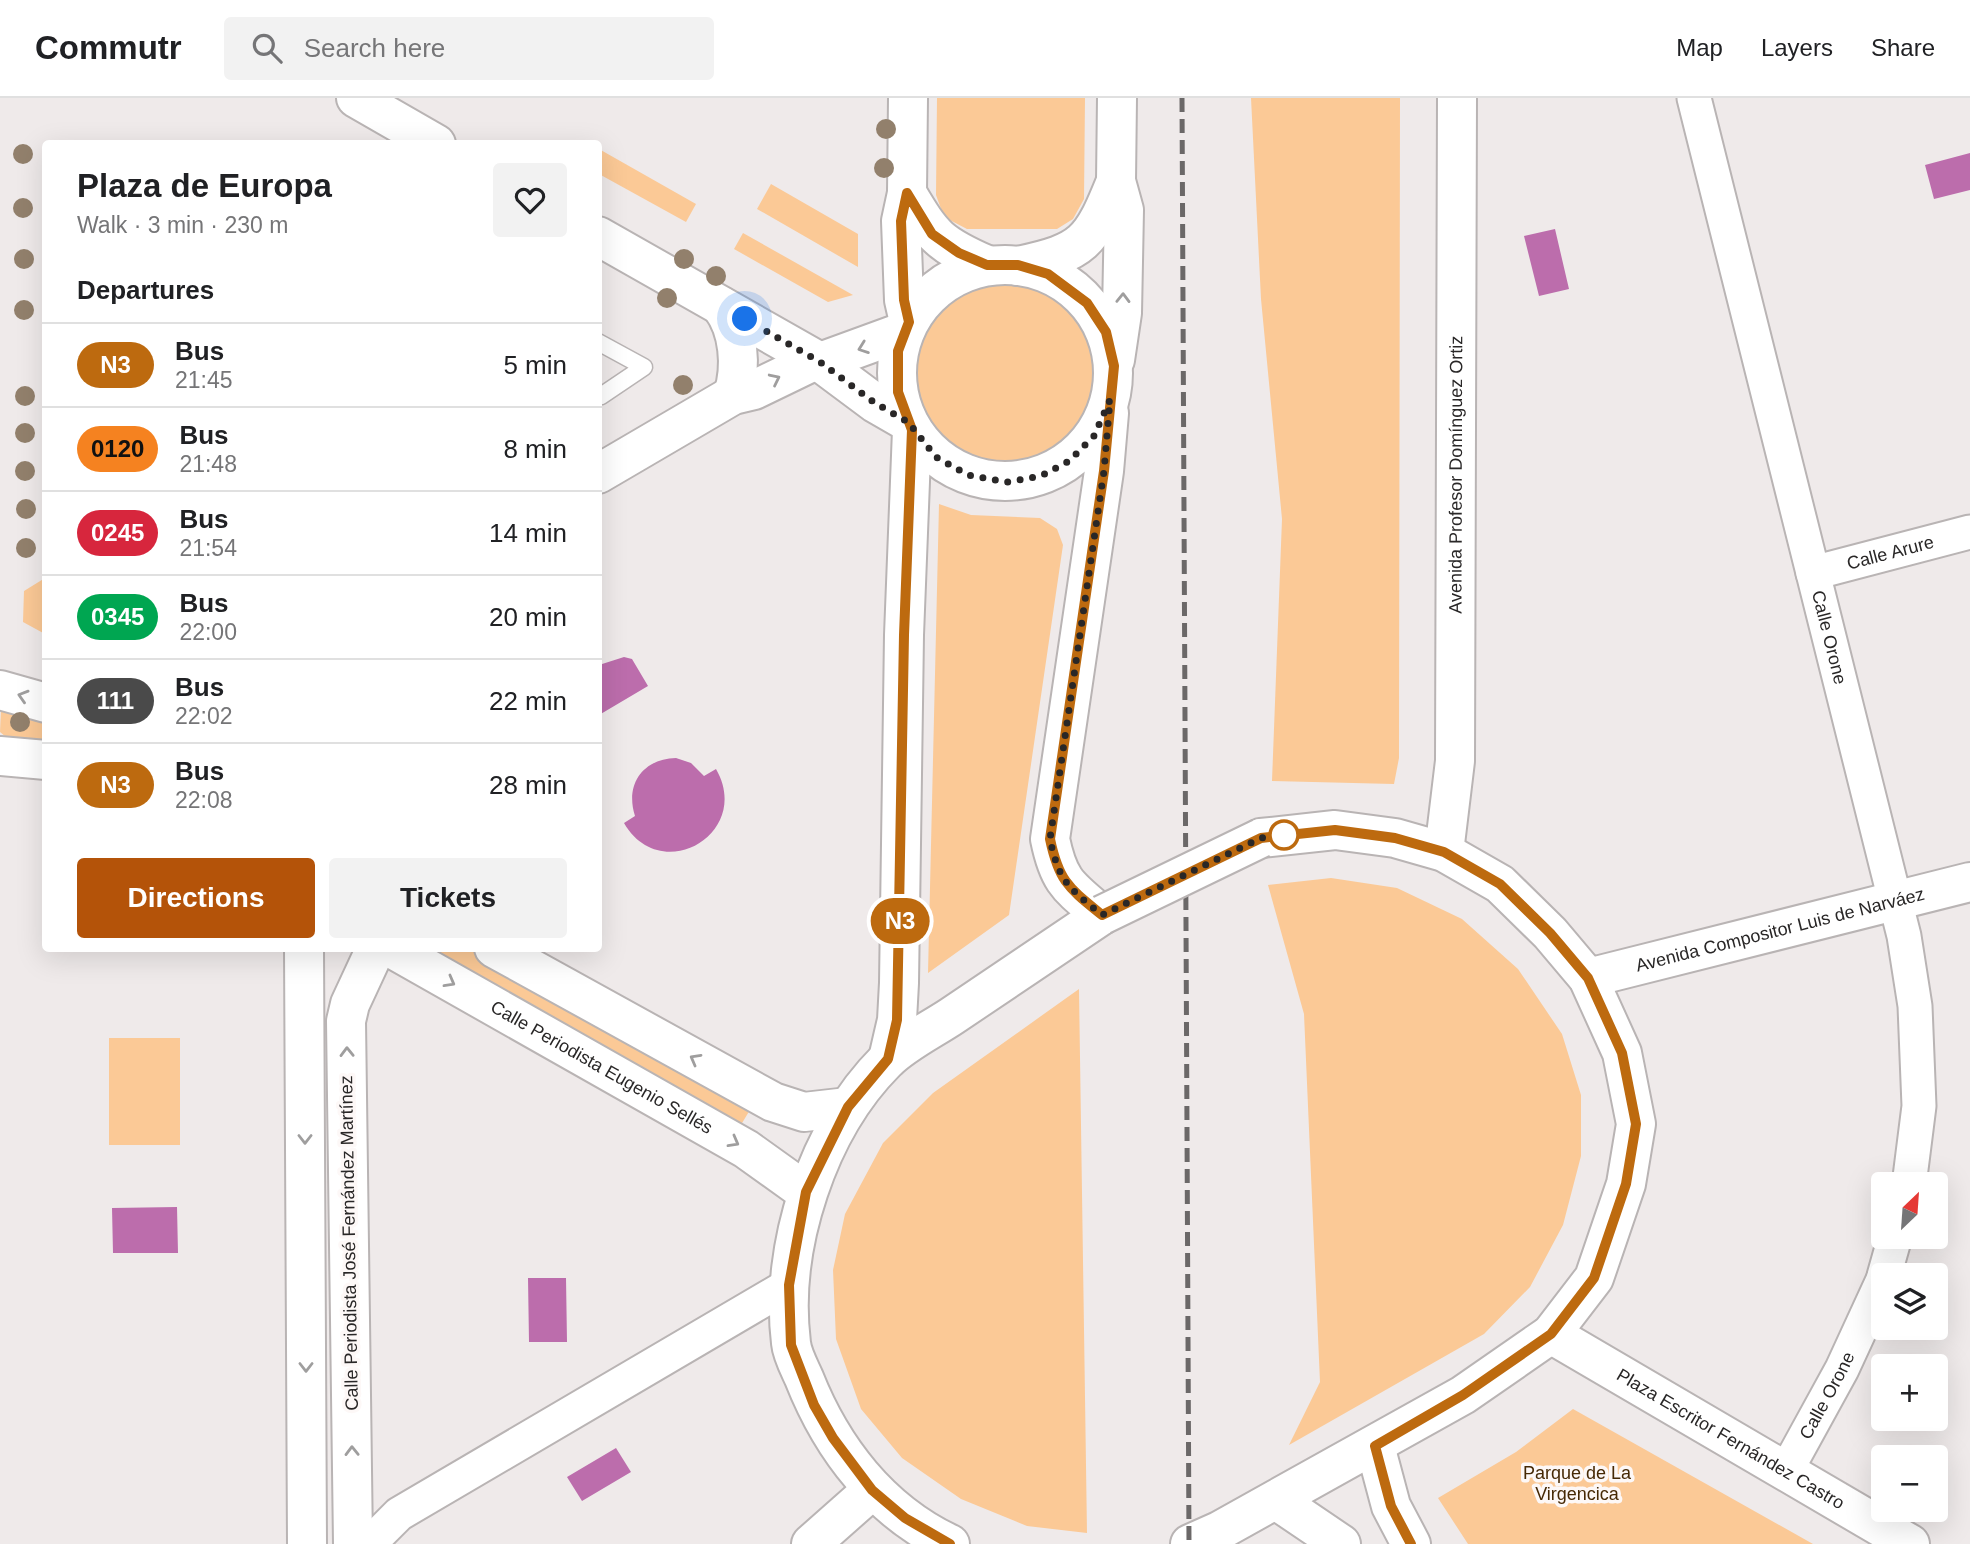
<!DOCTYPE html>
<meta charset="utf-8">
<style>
:root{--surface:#fff;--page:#f2f2f2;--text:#202124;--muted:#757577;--line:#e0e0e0;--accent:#b45309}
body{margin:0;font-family:Helvetica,sans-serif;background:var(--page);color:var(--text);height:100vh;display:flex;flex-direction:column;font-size:26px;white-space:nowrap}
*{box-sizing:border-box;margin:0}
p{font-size:23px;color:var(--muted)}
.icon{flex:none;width:38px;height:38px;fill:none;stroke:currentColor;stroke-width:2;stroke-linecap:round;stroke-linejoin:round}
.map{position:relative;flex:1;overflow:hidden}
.side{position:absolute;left:42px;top:42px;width:560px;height:812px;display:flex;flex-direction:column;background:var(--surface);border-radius:7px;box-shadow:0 7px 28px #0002}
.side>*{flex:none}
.badge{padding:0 14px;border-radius:23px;font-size:24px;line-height:46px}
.needle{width:46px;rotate:25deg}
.controls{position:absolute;left:1871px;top:1074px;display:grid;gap:14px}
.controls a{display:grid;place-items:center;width:77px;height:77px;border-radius:7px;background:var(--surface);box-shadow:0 7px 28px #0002;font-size:35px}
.you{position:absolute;width:35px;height:35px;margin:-18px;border:5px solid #fff;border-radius:50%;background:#1a73e8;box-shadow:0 0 0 10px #1a73e833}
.map>.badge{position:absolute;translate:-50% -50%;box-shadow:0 0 0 4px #fff}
h2{padding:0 35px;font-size:26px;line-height:63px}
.round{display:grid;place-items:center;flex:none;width:74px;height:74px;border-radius:7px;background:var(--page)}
.headline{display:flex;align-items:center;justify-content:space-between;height:119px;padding:0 35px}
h1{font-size:33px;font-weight:800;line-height:52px}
.primary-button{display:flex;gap:14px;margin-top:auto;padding:14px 35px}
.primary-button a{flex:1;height:80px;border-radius:7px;background:var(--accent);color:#fff;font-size:28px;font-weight:800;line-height:80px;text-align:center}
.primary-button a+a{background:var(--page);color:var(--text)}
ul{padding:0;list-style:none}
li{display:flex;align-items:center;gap:21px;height:84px;padding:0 35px;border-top:2px solid var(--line)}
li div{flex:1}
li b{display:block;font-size:26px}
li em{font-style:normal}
li .badge{min-width:77px;font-weight:700;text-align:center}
header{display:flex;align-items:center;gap:42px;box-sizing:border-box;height:98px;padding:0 35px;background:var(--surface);border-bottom:2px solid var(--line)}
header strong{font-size:33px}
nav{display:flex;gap:38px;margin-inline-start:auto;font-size:24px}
.search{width:490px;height:63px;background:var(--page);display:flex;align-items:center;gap:18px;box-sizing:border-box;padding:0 24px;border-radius:7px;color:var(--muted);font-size:26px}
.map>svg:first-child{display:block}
</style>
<header>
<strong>Commutr</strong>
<div class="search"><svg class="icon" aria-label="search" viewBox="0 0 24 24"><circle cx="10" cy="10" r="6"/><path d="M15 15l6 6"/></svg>Search here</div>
<nav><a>Map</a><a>Layers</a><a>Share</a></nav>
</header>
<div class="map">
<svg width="1970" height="1446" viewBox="0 0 1970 1446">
<rect width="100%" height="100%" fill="#efeaea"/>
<path fill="#fbc996" d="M 937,0 L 1085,0 L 1084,101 L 1073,121 L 1057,131 L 967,131 L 944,119 L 936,97 Z
M 1251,0 L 1400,0 L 1399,660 L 1394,686 L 1272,683 L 1282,421 L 1261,201 Z
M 599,51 L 696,106 L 686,124 L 599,76 Z
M 771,86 L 858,136 L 858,169 L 757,111 Z
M 743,135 L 853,197 L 828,204 L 734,151 Z
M913 277a92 92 0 1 1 184 0a92 92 0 1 1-184 0Z
M 939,406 L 971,417 L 1040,420 L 1057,431 L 1063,447 L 1009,817 L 928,875 Z
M 45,480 L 45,536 L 23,524 L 24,493 Z
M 1,611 L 45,618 L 45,644 L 6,639 L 0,634 Z
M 1331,780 L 1397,790 L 1462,821 L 1518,871 L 1562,936 L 1581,997 L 1581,1058 L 1563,1127 L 1530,1189 L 1484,1236 L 1289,1347 L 1320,1284 L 1304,916 L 1268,787 Z
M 421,851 L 473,851 L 753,1007 L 739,1030 Z
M 1079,891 L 1087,1435 L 1027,1428 L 961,1401 L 902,1360 L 861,1311 L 836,1241 L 833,1172 L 845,1116 L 883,1045 L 933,995 Z
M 109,940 L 180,940 L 180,1047 L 109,1047 Z
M 1573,1311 L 1813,1446 L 1468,1446 L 1438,1400 L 1516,1354 Z"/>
<path fill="#bc6dac" d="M 1970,55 L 1970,92 L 1934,101 L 1925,67 Z
M 1555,131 L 1569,191 L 1539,198 L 1524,138 Z
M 624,559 L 632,561 L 648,588 L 599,617 L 599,567 Z
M 676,660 L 691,665 L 704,678 L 716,671 C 753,735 661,789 624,725 L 635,718 C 625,687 642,661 676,660 Z
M 177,1109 L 178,1155 L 113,1155 L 112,1110 Z
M 528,1180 L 566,1180 L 567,1244 L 529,1244 Z
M 616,1350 L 631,1374 L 582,1403 L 567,1379 Z"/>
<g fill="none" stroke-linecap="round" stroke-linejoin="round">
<g stroke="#b9b4b4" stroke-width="19">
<path id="lane" d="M 598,244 L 644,269 L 601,298 L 598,296"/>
</g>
<g stroke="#b9b4b4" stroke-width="37">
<g id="street">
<path id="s1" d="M 1694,0 L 1904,838 L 1915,908 L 1919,1008 L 1909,1087"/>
<path id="s2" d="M 1813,475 L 1970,434"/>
<path d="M 1884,1178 L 1895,1139"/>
<path id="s3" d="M 1786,1373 L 1842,1271 L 1883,1182"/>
<path d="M 369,1446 L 399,1416 L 789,1187"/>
</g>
</g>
<g stroke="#b9b4b4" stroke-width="42">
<g id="secondary">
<path d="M 356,0 L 436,46"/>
<path d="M 908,0 L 907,95 L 901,123 L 904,202 L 909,224"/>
<path d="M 907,95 C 933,139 939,146 987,167"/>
<path d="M 598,138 L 820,264 L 875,305 L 908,324"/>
<circle cx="1005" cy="275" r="108"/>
<path d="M 1018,168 C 1084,154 1091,145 1116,83"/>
<path d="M 721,208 C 739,232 742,268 733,297"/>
<path d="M 1115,262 L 1122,215 L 1124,112 L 1116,83 L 1117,0"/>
<path d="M 820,264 L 905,233"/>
<path d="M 598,376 L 733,297 L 754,292 L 816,262"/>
<path d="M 0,592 L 46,605"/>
<path d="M 0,658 L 46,662"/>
<path id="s4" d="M 1444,754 L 1455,663 L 1457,0"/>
<path d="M 1102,817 C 1069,789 1059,785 1050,741 L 1104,373 L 1109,315"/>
<path d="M 304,850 L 307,1446"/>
<path id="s5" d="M 391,850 L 746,1051 L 806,1094"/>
<path d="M 494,850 L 773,1004 L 804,1014 L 848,1009"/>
<path d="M 888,961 L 897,922 L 899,885 L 904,537 L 912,332"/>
<path id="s6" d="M 1551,1236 L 1910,1446"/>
<path d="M 353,1446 L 346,923 L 350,906 L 376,850"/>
</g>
</g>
<g stroke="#b9b4b4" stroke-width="42">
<g id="primary">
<path id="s7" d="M 1588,880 L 1970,784"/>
<path d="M 1375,1348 L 1391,1408 L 1411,1446"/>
<path d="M 1276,1402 L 1341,1446"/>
<path d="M 811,1446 L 872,1392"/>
<path d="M 950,1446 C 880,1413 832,1351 804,1280 C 799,1269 792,1256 791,1245 C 779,1149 818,1031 886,963 C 904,945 931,932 952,918 C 1002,884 1052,851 1102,817"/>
<path d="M 1190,1446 L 1219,1433 L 1463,1297 L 1551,1236 L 1594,1180 L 1626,1086 L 1636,1026 L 1622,955 L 1588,880 L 1550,835 L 1500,786 L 1444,754 L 1395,740 L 1335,732 L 1261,740"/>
</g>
</g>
<use href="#lane" stroke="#fff" stroke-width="16"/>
<use href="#street" stroke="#fff" stroke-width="33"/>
<use href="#secondary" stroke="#fff" stroke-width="38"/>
<use href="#primary" stroke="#fff" stroke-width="38"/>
<path stroke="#6b6868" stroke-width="5" stroke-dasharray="14 7" stroke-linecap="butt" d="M 1182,0 L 1189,1446"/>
<g stroke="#b9b4b4" stroke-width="42" stroke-linecap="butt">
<path id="primary-bridge" d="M 1102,817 L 1261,740"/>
</g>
<use href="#primary-bridge" stroke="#fff" stroke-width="38"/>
</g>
<g fill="#92806c">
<circle cx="886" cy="31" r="10"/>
<circle cx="23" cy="56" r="10"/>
<circle cx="884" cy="70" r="10"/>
<circle cx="23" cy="110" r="10"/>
<circle cx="24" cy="161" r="10"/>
<circle cx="684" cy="161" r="10"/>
<circle cx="716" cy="178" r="10"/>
<circle cx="667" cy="200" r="10"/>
<circle cx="24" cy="212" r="10"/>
<circle cx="683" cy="287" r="10"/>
<circle cx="25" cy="298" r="10"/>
<circle cx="25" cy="335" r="10"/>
<circle cx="25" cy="373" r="10"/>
<circle cx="26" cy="411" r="10"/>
<circle cx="26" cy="450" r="10"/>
<circle cx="20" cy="624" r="10"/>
</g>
<defs><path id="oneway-chevron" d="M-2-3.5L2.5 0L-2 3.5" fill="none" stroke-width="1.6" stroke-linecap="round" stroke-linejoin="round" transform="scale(1.75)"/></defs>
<g stroke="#9f9e9e">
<use href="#oneway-chevron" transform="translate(1123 200) rotate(-89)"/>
<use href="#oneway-chevron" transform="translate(863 250) rotate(160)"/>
<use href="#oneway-chevron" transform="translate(775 281) rotate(-26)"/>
<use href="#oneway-chevron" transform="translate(23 598) rotate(-163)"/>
<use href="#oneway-chevron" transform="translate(450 884) rotate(29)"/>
<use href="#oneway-chevron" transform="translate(347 954) rotate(-91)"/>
<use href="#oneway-chevron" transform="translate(695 961) rotate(-151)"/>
<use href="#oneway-chevron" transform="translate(305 1041) rotate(90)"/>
<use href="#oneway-chevron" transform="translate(734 1044) rotate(29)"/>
<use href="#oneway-chevron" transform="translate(306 1269) rotate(90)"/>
<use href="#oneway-chevron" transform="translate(352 1353) rotate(-91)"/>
</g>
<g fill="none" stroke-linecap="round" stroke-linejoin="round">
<g stroke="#fff" stroke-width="16">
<path id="line" d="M 950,1446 L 905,1420 L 872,1392 L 833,1340 L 814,1307 L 791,1247 L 789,1187 L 806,1094 L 848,1009 L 888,961 L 897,922 L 904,537 L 912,332 L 898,294 L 898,253 L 909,224 L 904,202 L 901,123 L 907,95 L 932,136 L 959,155 L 987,167 L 1018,167 L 1048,176 L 1087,205 L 1106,234 L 1114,268 L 1104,373 L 1050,741 C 1059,784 1069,790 1102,817 L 1261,740 L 1335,732 L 1395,740 L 1444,754 L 1500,786 L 1550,835 L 1588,880 L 1622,955 L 1636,1026 L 1626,1086 L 1594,1180 L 1551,1236 L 1463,1297 L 1375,1348 L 1391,1408 L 1411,1446"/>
</g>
<use href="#line" stroke="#bd6a0f" stroke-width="10"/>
<path stroke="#292727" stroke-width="7" stroke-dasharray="0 12.6" d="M 745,221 L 820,264 L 875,305 L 908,324 L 936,359 L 968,377 L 1007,384 L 1041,378 L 1069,363 L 1094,338 L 1110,302 L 1104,373 L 1050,741 C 1059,784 1069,790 1102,817 L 1261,740 L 1288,737 L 1284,737"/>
</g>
<circle fill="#fff" stroke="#bd6a0f" stroke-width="3.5" cx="1284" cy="737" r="14"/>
<g text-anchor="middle" stroke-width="7" stroke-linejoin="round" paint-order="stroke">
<g font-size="18" fill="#292727" stroke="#fdf8f7">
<text dy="6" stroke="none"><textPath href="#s4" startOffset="378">Avenida Profesor Domínguez Ortiz</textPath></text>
<text dy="6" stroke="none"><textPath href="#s2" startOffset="80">Calle Arure</textPath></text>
<text dy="6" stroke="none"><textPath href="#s1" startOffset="556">Calle Orone</textPath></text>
<text dy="6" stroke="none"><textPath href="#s7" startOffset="198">Avenida Compositor Luis de Narváez</textPath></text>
<text dy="6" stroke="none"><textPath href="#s5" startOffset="242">Calle Periodista Eugenio Sellés</textPath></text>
<text transform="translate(349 1145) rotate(-91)" y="6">Calle Periodista José Fernández Martínez</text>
<text dy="6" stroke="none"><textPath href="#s3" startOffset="86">Calle Orone</textPath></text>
<text dy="6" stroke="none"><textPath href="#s6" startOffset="208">Plaza Escritor Fernández Castro</textPath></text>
</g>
<g font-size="18" fill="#462905" stroke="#fdf8f7">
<text x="1577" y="1381">Parque de La<tspan x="1577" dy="21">Virgencica</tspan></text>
</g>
</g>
</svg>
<div class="controls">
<a><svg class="needle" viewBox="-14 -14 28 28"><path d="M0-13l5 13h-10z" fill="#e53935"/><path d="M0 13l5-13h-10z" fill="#757577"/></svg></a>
<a><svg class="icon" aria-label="layers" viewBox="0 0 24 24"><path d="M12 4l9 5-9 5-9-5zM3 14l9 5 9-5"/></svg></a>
<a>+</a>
<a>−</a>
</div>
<div class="you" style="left:745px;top:221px"></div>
<b class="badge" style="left:900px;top:823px;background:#bd6a0f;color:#fff">N3</b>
<section class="side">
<div class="headline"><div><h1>Plaza de Europa</h1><p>Walk · 3 min · 230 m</p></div><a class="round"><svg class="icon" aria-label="heart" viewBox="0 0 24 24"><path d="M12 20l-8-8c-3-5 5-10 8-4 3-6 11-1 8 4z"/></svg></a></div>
<h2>Departures</h2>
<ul>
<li><span class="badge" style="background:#bd6a0f;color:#fff">N3</span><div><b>Bus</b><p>21:45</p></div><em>5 min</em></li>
<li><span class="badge" style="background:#f58220;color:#111">0120</span><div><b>Bus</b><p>21:48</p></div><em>8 min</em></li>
<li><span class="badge" style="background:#d7263d;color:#fff">0245</span><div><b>Bus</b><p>21:54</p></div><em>14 min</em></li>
<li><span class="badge" style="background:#00a651;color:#fff">0345</span><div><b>Bus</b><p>22:00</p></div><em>20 min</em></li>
<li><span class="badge" style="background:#4a4a4a;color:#fff">111</span><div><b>Bus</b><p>22:02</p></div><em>22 min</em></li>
<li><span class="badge" style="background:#bd6a0f;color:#fff">N3</span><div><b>Bus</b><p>22:08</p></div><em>28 min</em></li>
</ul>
<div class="primary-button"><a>Directions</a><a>Tickets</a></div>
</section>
</div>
